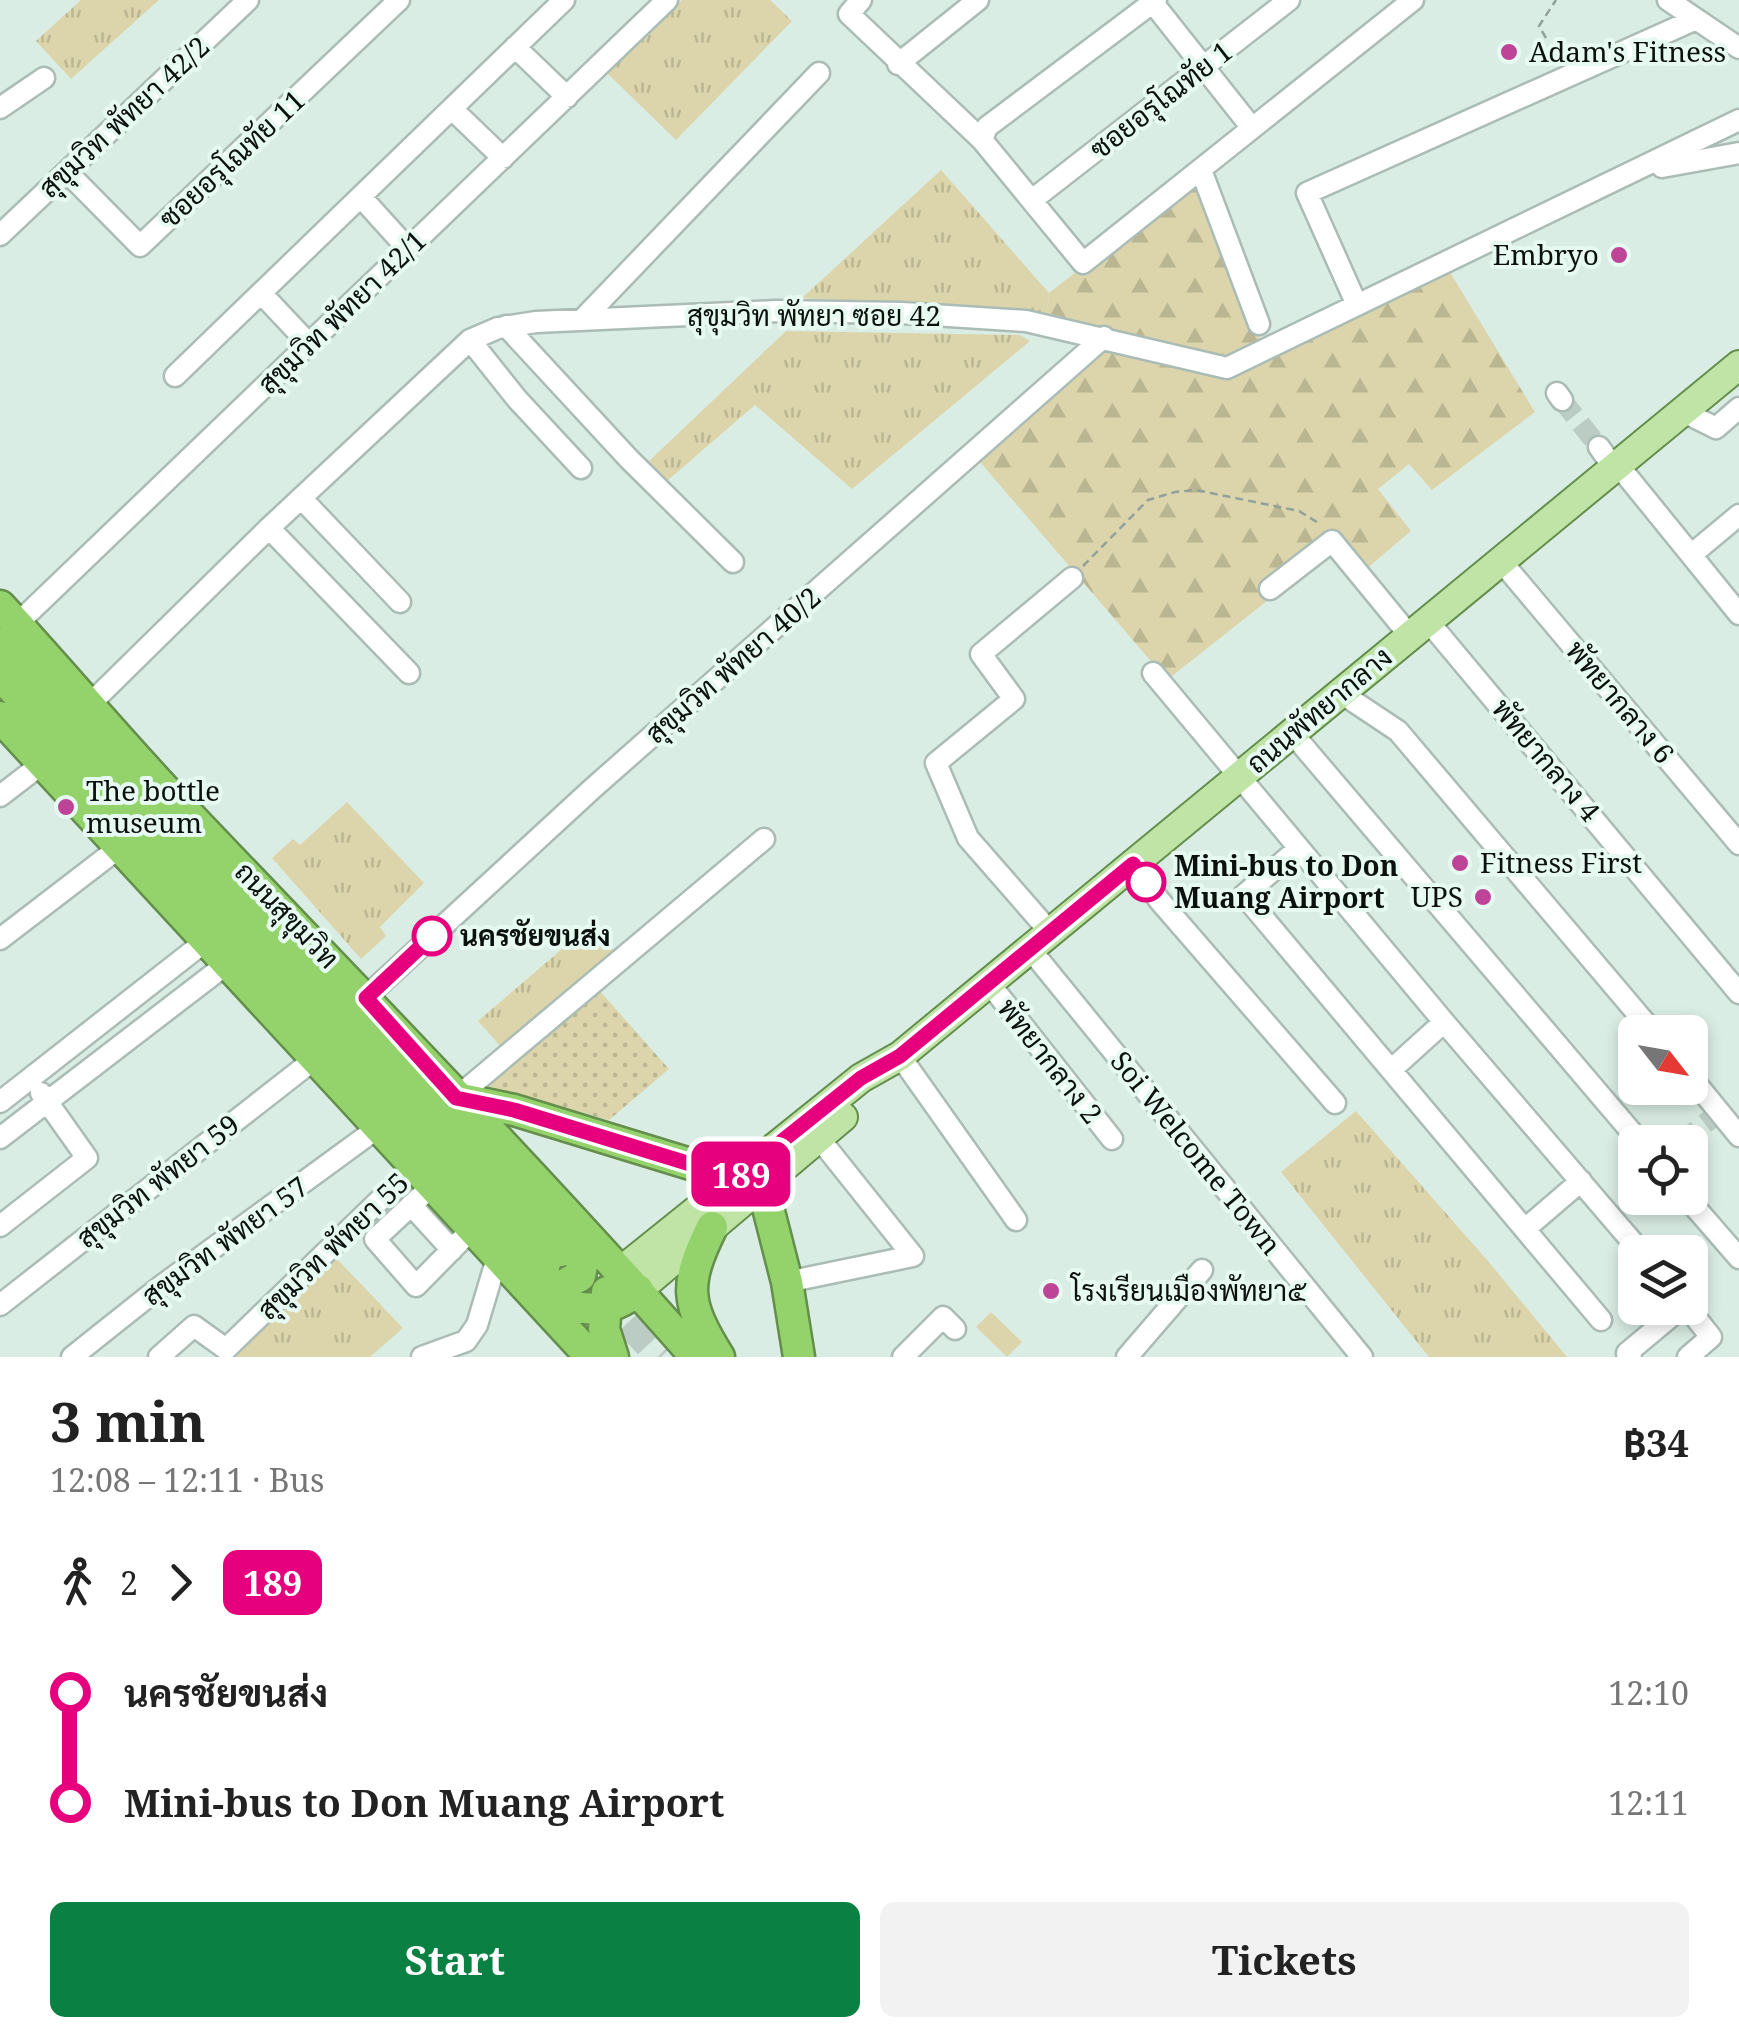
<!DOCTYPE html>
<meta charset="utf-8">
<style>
:root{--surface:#fff;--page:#f2f2f2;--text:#222;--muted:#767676;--accent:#0b8043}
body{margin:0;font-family:"Noto Serif",Sarabun,serif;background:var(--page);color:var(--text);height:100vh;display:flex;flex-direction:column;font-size:38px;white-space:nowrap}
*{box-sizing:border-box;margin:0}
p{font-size:32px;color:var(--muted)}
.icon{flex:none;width:55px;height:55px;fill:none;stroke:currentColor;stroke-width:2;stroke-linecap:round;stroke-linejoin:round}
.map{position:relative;height:1357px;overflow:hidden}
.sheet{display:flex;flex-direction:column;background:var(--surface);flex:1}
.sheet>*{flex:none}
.badge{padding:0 20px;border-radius:15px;font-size:35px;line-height:65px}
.needle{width:65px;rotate:121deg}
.fabs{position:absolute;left:1618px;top:1015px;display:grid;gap:20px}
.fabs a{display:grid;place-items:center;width:90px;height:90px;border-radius:15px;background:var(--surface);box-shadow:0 5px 15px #0003;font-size:50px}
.map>.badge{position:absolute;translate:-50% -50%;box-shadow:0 0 0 5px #fff}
.legs{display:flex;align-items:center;gap:15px;height:110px;padding:0 50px;font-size:32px}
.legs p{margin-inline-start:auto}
.headline{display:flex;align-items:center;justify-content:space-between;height:170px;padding:0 50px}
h1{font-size:55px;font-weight:700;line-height:75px}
.primary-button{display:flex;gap:20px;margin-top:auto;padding:20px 50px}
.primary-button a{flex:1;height:115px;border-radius:15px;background:var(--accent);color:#fff;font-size:40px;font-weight:700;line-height:115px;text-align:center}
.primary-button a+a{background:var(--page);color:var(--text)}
ul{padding:0 50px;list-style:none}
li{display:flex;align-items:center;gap:35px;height:110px;font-size:38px}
li i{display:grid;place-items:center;width:15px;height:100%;margin:0 12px;background:currentColor}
li i::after{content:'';width:25px;height:25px;margin:-12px;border:8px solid;border-radius:50%;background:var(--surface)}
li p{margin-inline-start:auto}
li:first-child i{background:linear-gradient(#0000 50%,currentColor 0)}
li:last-child i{background:linear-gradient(currentColor 50%,#0000 0)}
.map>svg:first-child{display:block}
</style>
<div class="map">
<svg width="1739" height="1357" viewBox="0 0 1739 1357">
<defs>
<pattern id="grass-tufts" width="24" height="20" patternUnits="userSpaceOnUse" patternTransform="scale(2.5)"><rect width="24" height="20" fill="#dcd5ab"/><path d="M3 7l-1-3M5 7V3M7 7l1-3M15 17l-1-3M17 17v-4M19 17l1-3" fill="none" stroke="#bbb692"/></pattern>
<pattern id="forest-firs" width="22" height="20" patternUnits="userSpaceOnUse" patternTransform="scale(2.5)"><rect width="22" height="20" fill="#dcd5ab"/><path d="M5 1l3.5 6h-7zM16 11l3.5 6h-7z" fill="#bbb692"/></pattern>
<pattern id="garden-dots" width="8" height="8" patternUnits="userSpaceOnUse" patternTransform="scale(2.5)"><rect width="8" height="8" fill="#dcd5ab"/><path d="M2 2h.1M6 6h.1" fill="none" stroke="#bbb692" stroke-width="1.8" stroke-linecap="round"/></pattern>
</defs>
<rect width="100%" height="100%" fill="#daede5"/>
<path fill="url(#grass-tufts)" d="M 81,0 L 159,0 L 71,79 L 36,41 Z
M 682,0 L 770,0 L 792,21 L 676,140 L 607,73 Z
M 941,170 L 1049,293 L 1047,313 L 802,298 Z
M 786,331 L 1020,335 L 1030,341 L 852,489 L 755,405 L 667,481 L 649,461 Z
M 347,802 L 424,883 L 380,927 L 386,936 L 361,959 L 272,858 L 293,839 L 300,845 Z
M 591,924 L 613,950 L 501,1047 L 478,1021 Z
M 1356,1111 L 1488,1261 L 1567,1357 L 1429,1357 L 1281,1172 Z
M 337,1259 L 403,1328 L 370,1357 L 234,1357 Z"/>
<path fill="url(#forest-firs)" d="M 1197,178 L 1260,339 L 1226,358 L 1047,313 L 1049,293 Z
M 1448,269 L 1535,412 L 1432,490 L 1409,464 L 1378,489 L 1411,531 L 1365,570 L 1343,541 L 1167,680 L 980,462 L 1103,351 L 1229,379 Z"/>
<path fill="#dcd5ab" d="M 991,1312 L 1022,1342 L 1007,1357 L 976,1327 Z"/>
<path fill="url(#garden-dots)" d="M 599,990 L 669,1069 L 609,1120 L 487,1087 Z"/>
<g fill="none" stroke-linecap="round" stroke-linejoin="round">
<path stroke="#bbccc5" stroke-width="20" stroke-dasharray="20 10" stroke-linecap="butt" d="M 1562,400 L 1599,447
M 1681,1142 L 1720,1112"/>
<path stroke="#bbccc5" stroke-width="30" stroke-dasharray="30 15" stroke-linecap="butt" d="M 598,1289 L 661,1357"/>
<g stroke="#aabcb5" stroke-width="25">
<path id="minor" d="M 861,0 L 849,14 L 982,140 L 1083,263 L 1413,0
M 1668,0 L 1739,48
M 1153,3 L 1252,128
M 515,47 L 567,97
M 898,64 L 978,0
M 0,108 L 44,78
M 452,109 L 503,158
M 982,140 L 987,127 L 1156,0
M 1662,167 L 1739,153
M 1201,170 L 1259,324
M 67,172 L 140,246 L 399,0
M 361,197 L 408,249
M 1032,200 L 1289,0
M 0,235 L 248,0
M 261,293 L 309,344
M 1357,305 L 1307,193 L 1696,19
M 583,319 L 819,73
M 506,326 L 629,459 L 733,562
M 470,340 L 517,399 L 581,468
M 175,376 L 564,0
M 1557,393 L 1562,400
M 1682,411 L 1716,428 L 1739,408
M 1599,447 L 1614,468
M 1618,465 L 1739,614
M 301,498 L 400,602
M 269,528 L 409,673
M 1691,555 L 1739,515
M 1501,561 L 1739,844
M 1270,589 L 1332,541 L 1410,636
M 1428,621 L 1739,993
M 17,624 L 667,0
M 1153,673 L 1444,1022 L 1641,1252
M 1341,693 L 1398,731 L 1653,1032
M 89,705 L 269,528 L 470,340 L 498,328 L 536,322 L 776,311 L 902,313 L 1026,321 L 1227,368 L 1739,120
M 1292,733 L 1640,1142
M 0,796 L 43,763
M 1298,849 L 1244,895 L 1601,1320
M 1133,864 L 1159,900 L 1335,1103
M 1050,932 L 968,838 L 936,763 L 1014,699 L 981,654 L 1072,578
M 0,939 L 120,847
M 1030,949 L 1362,1357
M 989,983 L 1112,1139
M 366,997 L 592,789 L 1104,337
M 900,1056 L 1016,1220
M 1391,1070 L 1444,1022
M 1690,1076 L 1739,1136
M 456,1098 L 764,839
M 0,1102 L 207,940
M 0,1138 L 228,963
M 433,1185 L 375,1239 L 416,1286 L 473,1228
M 1687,1198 L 1739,1258
M 411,1205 L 452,1250
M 0,1226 L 87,1158 L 41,1093
M 1525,1229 L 1581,1181
M 787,1282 L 913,1256 L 818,1137
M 0,1305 L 316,1058
M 1688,1308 L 1711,1337 L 1688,1357
M 72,1357 L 160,1287 L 379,1127
M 159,1357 L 194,1326 L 226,1349 L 415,1166
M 422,1357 L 466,1341 L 477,1325 L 498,1255
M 903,1357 L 943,1317 L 955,1329
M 1127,1357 L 1202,1270
M 1631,1357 L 1627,1353 L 1681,1308"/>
</g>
<g stroke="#648e4b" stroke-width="32">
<path id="major" d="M 621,1271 L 861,1078 L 900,1056 L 1739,365
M 638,1290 L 843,1117"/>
</g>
<g stroke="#648e4b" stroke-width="35">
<path id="highway" d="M 0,606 C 62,673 120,743 183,809 C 355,990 531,1169 696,1357
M 0,644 L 561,1251
M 0,675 L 545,1264
M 0,717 L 591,1357
M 456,1098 L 514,1110 L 736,1178
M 762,1184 L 787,1282 L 799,1357
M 712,1227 C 683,1286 686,1303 719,1357
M 521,1273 L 545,1287 L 556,1289 L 580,1276 L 584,1255 L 570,1228
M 607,1292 L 604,1329 L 613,1357
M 539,1300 C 579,1308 604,1318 638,1290"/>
</g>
<path stroke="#92a19b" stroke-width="2.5" stroke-dasharray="8 5" stroke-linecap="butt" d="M 1546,38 L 1539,26 L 1556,0
M 1083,566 L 1148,500 L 1175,492 L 1196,490 L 1299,511 L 1320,524"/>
<use href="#minor" stroke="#fff" stroke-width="20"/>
<use href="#major" stroke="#bfe4a6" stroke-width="28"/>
<use href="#highway" stroke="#94d26b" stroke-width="30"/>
</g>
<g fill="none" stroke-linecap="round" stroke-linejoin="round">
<g stroke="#fff" stroke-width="22">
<path id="line-1" d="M 432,936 L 366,998 L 456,1098 L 514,1110 L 736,1178 L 861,1078 L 900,1056 L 1133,864 L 1146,882"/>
</g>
<use href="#line-1" stroke="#e6007e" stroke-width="15"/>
</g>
<g fill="#be4497" stroke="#e7faf2" stroke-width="4">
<circle cx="1509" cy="52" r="10"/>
<circle cx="1619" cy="255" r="10"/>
<circle cx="66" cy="807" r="10"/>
<circle cx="1460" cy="863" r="10"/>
<circle cx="1483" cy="897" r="10"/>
<circle cx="1051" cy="1291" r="10"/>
</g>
<g fill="#fff" stroke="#e6007e" stroke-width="5">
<circle cx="1146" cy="882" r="18"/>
<circle cx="432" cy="936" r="18"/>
</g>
<g text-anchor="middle" stroke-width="8" stroke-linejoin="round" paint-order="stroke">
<g font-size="28" fill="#0b110f" stroke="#e7faf2" text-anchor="start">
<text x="1529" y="62">Adam's Fitness</text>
<text x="1599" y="265" text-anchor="end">Embryo</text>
<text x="86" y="801">The bottle<tspan x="86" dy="32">museum</tspan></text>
<text x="1480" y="873">Fitness First</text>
<text x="1463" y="907" text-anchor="end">UPS</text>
<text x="1071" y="1301">โรงเรียนเมืองพัทยา๕</text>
</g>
<g font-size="28" fill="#0b110f" stroke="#e7faf2">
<text transform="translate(1161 100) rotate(-38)" y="10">ซอยอรุโณทัย 1</text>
<text transform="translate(124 117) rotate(-43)" y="10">สุขุมวิท พัทยา 42/2</text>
<text transform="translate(232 159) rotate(-43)" y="10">ซอยอรุโณทัย 11</text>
<text transform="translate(342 312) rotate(-44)" y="10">สุขุมวิท พัทยา 42/1</text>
<text x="814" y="326">สุขุมวิท พัทยา ซอย 42</text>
<text transform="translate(733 665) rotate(-41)" y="10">สุขุมวิท พัทยา 40/2</text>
<text transform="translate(1620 702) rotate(50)" y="10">พัทยากลาง 6</text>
<text transform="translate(1319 710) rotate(-40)" y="10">ถนนพัทยากลาง</text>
<text transform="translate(1546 760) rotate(50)" y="10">พัทยากลาง 4</text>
<text transform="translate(287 915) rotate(46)" y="10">ถนนสุขุมวิท</text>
<text transform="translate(1050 1061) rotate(52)" y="10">พัทยากลาง 2</text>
<text transform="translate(1196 1153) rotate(51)" y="10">Soi Welcome Town</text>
<text transform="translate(158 1181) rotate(-38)" y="10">สุขุมวิท พัทยา 59</text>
<text transform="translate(225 1241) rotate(-36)" y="10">สุขุมวิท พัทยา 57</text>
<text transform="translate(333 1246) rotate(-44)" y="10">สุขุมวิท พัทยา 55</text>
</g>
<g font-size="28" font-weight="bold" fill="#0b110f" stroke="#e7faf2" text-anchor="start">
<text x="1174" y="876">Mini-bus to Don<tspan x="1174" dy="32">Muang Airport</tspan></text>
<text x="460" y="946">นครชัยขนส่ง</text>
</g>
</g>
</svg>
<div class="fabs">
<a><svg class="needle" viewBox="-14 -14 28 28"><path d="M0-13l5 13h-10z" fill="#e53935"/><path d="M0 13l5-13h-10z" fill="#767676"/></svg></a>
<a><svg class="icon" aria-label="locate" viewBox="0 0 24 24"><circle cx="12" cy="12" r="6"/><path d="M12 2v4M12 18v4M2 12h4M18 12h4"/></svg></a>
<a><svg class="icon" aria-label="layers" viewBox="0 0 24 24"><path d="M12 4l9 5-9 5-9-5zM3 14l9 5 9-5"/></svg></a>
</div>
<b class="badge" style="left:741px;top:1174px;background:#e6007e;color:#fff">189</b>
</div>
<section class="sheet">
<div class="headline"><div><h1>3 min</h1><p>12:08 – 12:11 · Bus</p></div><b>฿34</b></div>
<div class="legs"><svg class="icon" aria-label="walk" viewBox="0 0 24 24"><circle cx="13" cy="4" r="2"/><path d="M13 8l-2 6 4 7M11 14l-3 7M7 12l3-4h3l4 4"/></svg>2<svg class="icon" aria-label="forward" viewBox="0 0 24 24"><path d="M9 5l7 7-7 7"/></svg><b class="badge" style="background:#e6007e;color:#fff">189</b></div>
<ul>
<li><i style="color:#e6007e"></i><b>นครชัยขนส่ง</b><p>12:10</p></li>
<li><i style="color:#e6007e"></i><b>Mini-bus to Don Muang Airport</b><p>12:11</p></li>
</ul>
<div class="primary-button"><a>Start</a><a>Tickets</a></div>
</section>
